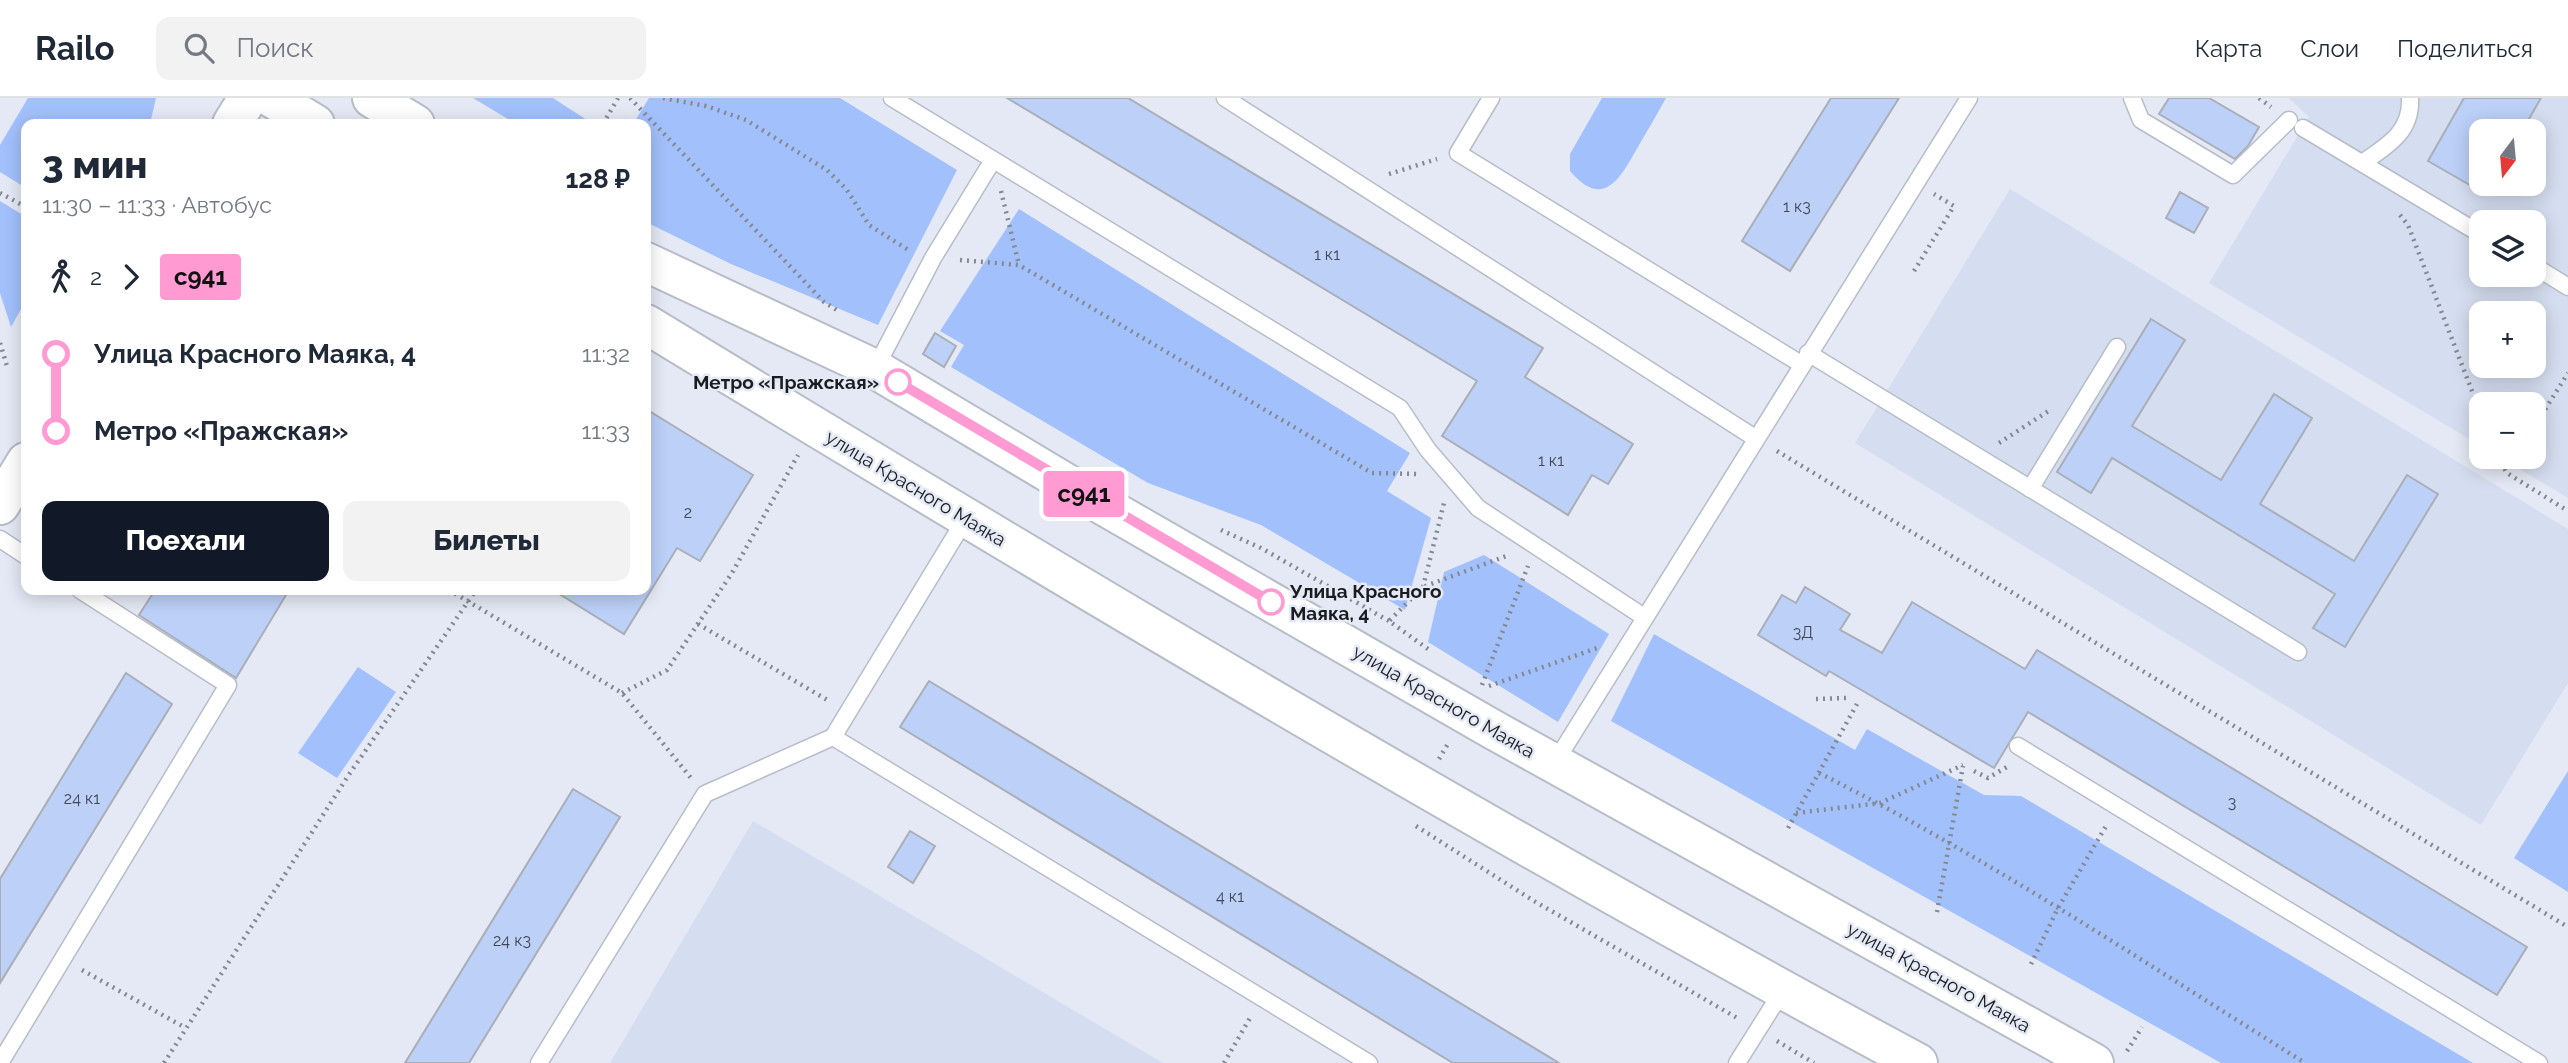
<!DOCTYPE html>
<html lang="ru">
<meta charset="utf-8">
<style>
:root{--surface:#fff;--page:#f2f2f3;--text:#1f2937;--muted:#747a83;--line:#e0e1e3;--accent:#111827}
body{margin:0;font-family:Raleway,sans-serif;background:var(--page);color:var(--text);height:100vh;display:flex;flex-direction:column;font-size:26px;white-space:nowrap}
*{box-sizing:border-box;margin:0}
p{font-size:23px;color:var(--muted)}
.icon{flex:none;width:38px;height:38px;fill:none;stroke:currentColor;stroke-width:2;stroke-linecap:round;stroke-linejoin:round}
.map{position:relative;flex:1;overflow:hidden}
.panel{position:absolute;left:21px;top:21px;width:630px;height:476px;display:flex;flex-direction:column;background:var(--surface);border-radius:14px;box-shadow:0 4px 18px #0003}
.panel>*{flex:none}
.badge{padding:0 14px;border-radius:5px;font-size:24px;line-height:46px}
.needle{width:46px;rotate:196deg}
.tools{position:absolute;left:2469px;top:21px;display:grid;gap:14px}
.tools a{display:grid;place-items:center;width:77px;height:77px;border-radius:14px;background:var(--surface);box-shadow:0 4px 18px #0003;font-size:35px}
.map>.badge{position:absolute;translate:-50% -50%;box-shadow:0 0 0 4px #fff}
.legs{display:flex;align-items:center;gap:10px;height:77px;padding:0 21px;font-size:23px}
.legs p{margin-inline-start:auto}
.head{display:flex;align-items:center;justify-content:space-between;height:119px;padding:0 21px}
h1{font-size:38px;font-weight:800;line-height:52px}
.cta{display:flex;gap:14px;margin-top:auto;padding:14px 21px}
.cta a{flex:1;height:80px;border-radius:14px;background:var(--accent);color:#fff;font-size:28px;font-weight:800;line-height:80px;text-align:center}
.cta a+a{background:var(--page);color:var(--text)}
ul{padding:0 21px;list-style:none}
li{display:flex;align-items:center;gap:24px;height:77px;font-size:26px}
li i{display:grid;place-items:center;width:10px;height:100%;margin:0 9px;background:currentColor}
li i::after{content:'';width:18px;height:18px;margin:-9px;border:5px solid;border-radius:50%;background:var(--surface)}
li p{margin-inline-start:auto}
li:first-child i{background:linear-gradient(#0000 50%,currentColor 0)}
li:last-child i{background:linear-gradient(currentColor 50%,#0000 0)}
header{display:flex;align-items:center;gap:42px;box-sizing:border-box;height:98px;padding:0 35px;background:var(--surface);border-bottom:2px solid var(--line)}
header strong{font-size:33px}
nav{display:flex;gap:38px;margin-inline-start:auto;font-size:24px}
.search{width:490px;height:63px;background:var(--page);display:flex;align-items:center;gap:18px;box-sizing:border-box;padding:0 24px;border-radius:14px;color:var(--muted);font-size:26px}
.map>svg:first-child{display:block}
</style>
<header>
<strong>Railo</strong>
<div class="search"><svg class="icon" aria-label="search" viewBox="0 0 24 24"><circle cx="10" cy="10" r="6"/><path d="M15 15l6 6"/></svg>Поиск</div>
<nav><a>Карта</a><a>Слои</a><a>Поделиться</a></nav>
</header>
<div class="map">
<svg width="2568" height="965" viewBox="0 0 2568 965">
<rect width="100%" height="100%" fill="#e4e9f5"/>
<path fill="#d5def0" fill-rule="evenodd" d="M 2289,0 L 2568,0 L 2568,400 L 2499,359 L 2534,359 L 2534,306 L 2482,306 L 2481,348 L 2209,185 L 2309,19 ZM 2482,33 L 2534,33 L 2534,86 L 2482,86 ZM 2482,124 L 2534,124 L 2534,177 L 2482,177 ZM 2482,215 L 2534,215 L 2534,268 L 2482,268 Z
M 2010,91 L 2568,431 L 2568,585 L 2481,727 L 1855,345 Z
M 753,723 L 1163,965 L 610,965 Z"/>
<path fill="#a2c0fc" d="M 28,0 L 156,0 L 150,26 L 26,26 L 26,90 L 0,74 L 0,47 Z
M 473,0 L 553,0 L 590,24 L 516,26 Z
M 649,0 L 840,0 L 957,72 L 878,227 L 731,166 L 646,124 L 646,26 L 633,26 Z
M 1602,0 L 1666,0 C 1657,16 1648,32 1639,47 C 1621,79 1604,113 1570,73 L 1570,56 Z
M 0,103 L 26,119 L 26,202 L 11,229 L 0,195 Z
M 1019,111 L 1410,355 L 1387,393 L 1431,420 L 1405,512 L 1261,427 L 1148,385 L 951,269 L 964,247 L 940,233 Z
M 1484,457 L 1609,536 L 1558,624 L 1428,544 L 1444,474 Z
M 1654,536 L 1855,652 L 1867,631 L 1984,697 L 2021,698 L 2473,965 L 2221,965 L 1611,623 Z
M 358,569 L 396,594 L 337,680 L 298,655 Z
M 2568,673 L 2568,794 L 2514,760 Z"/>
<path fill="#bcd0f8" stroke="#a9aeb8" stroke-width="2" d="M 1007,0 L 1128,0 L 1543,250 L 1525,279 L 1633,346 L 1608,386 L 1592,377 L 1568,417 L 1442,338 L 1477,283 Z
M 1831,0 L 1899,0 L 1790,173 L 1742,143 Z
M 2169,0 L 2209,0 L 2259,29 L 2248,48 L 2235,61 L 2159,16 Z
M 2464,0 L 2541,0 L 2522,33 L 2482,33 L 2482,94 L 2428,63 Z
M 2180,94 L 2208,110 L 2194,135 L 2166,120 Z
M 2151,221 L 2185,242 L 2132,328 L 2221,382 L 2274,296 L 2312,320 L 2260,406 L 2354,463 L 2407,377 L 2438,396 L 2345,549 L 2313,530 L 2335,496 L 2112,360 L 2091,395 L 2057,374 Z
M 935,235 L 956,248 L 944,269 L 923,256 Z
M 646,311 L 753,377 L 700,463 L 677,450 L 624,536 L 553,492 L 646,492 Z
M 1805,489 L 1850,516 L 1840,532 L 1882,555 L 1912,504 L 2025,571 L 2037,552 L 2527,849 L 2497,897 L 2028,614 L 1994,670 L 1829,573 L 1826,578 L 1758,537 L 1782,497 L 1796,505 Z
M 155,492 L 289,492 L 236,580 L 139,517 Z
M 126,575 L 172,606 L 0,885 L 0,781 Z
M 929,583 L 1559,965 L 1453,965 L 900,629 Z
M 573,691 L 620,719 L 469,965 L 405,965 Z
M 910,733 L 935,748 L 913,785 L 888,769 Z"/>
<g fill="none" stroke-linecap="round" stroke-linejoin="round">
<g stroke="#b7bdc7" stroke-width="19">
<path id="service" d="M 892,0 L 1400,310 L 1428,352 L 1478,410 L 1644,519
M 1225,0 L 1755,340
M 1491,0 L 1458,55 L 1801,266
M 2132,0 L 2141,22 L 2233,77 L 2289,22
M 2303,30 L 2482,137
M 2362,65 C 2387,48 2412,34 2410,0
M 2534,168 L 2568,189
M 1808,255 L 2298,554
M 875,271 L 933,160 L 993,62
M 2030,391 L 2117,249
M 966,420 L 833,639 L 1369,965
M 0,441 L 26,458
M 2018,648 L 2539,965
M 1554,666 L 1969,0
M 0,965 L 228,587 L 80,492
M 539,965 L 705,696 L 833,639
M 1737,965 L 1783,892"/>
</g>
<g stroke="#b7bdc7" stroke-width="42">
<path id="tertiary" d="M 272,0 L 315,26
M 372,0 L 415,26
M 232,26 L 248,0
M 646,164 L 875,271 L 1106,409 L 1492,631 L 2094,965
M 646,226 C 1065,481 1486,733 1918,965
M 0,407 L 26,364"/>
</g>
<path stroke="#848890" stroke-width="4.5" stroke-dasharray="2 5" stroke-linecap="butt" d="M 630,0 L 824,204 L 837,212
M 663,0 L 706,8 L 746,22 L 827,72 L 847,92 L 869,127 L 910,153
M 2259,0 L 2271,9
M 603,26 L 618,0
M 1389,76 L 1437,61
M 1001,93 L 1019,167
M 0,95 L 26,109
M 2400,117 L 2408,127 L 2482,319
M 960,162 L 1019,167 L 1372,375 L 1419,376
M 1914,173 L 1954,108 L 1934,96
M 0,245 L 7,268
M 2534,329 L 2568,275
M 1999,345 L 2050,312
M 1777,353 L 2568,829
M 2497,359 L 2507,375 L 2568,413
M 1221,432 L 1261,450 L 1389,523
M 1423,489 L 1444,405
M 449,492 L 622,595 L 691,680
M 698,526 L 829,603
M 1428,551 L 1389,523 L 1423,489 L 1509,457
M 1482,587 L 1528,468
M 1489,588 L 1600,549
M 622,595 L 667,572 L 732,475 L 798,357
M 1816,601 L 1847,600
M 1439,661 L 1449,644
M 1974,673 L 1988,680 L 2007,669
M 1819,675 C 1987,759 2145,865 2305,965
M 1796,715 L 1880,705 L 1963,667
M 1416,728 L 1534,803 L 1739,921
M 1788,730 L 1857,606
M 1937,814 L 1963,668
M 2031,866 L 2058,810 L 2106,728
M 82,872 L 184,929
M 1777,943 L 1814,965
M 2127,953 L 2142,929
M 164,965 L 348,678 L 476,492
M 1224,965 L 1250,920"/>
<use href="#service" stroke="#fff" stroke-width="16"/>
<use href="#tertiary" stroke="#fff" stroke-width="38"/>
</g>
<g fill="none" stroke-linecap="round" stroke-linejoin="round">
<g stroke="#fff" stroke-width="16">
<path id="line-1" d="M 898,284 L 1271,504"/>
</g>
<use href="#line-1" stroke="#ff9ad2" stroke-width="10"/>
</g>
<g fill="#fff" stroke="#ff9ad2" stroke-width="3.5">
<circle cx="898" cy="284" r="12"/>
<circle cx="1271" cy="504" r="12"/>
</g>
<g text-anchor="middle" stroke-width="5" stroke-linejoin="round" paint-order="stroke">
<g font-size="16" fill="#424956">
<text x="1797" y="114">1 к3</text>
<text x="1327" y="162">1 к1</text>
<text x="1551" y="368">1 к1</text>
<text x="688" y="420">2</text>
<text x="1803" y="540">3Д</text>
<text x="82" y="706">24 к1</text>
<text x="2232" y="710">3</text>
<text x="1230" y="804">4 к1</text>
<text x="512" y="848">24 к3</text>
</g>
<g font-size="19" font-weight="bold" fill="#1a1c20" stroke="#e4e9f5" text-anchor="end">
<text x="879" y="291">Метро «Пражская»</text>
<text x="1290" y="500" text-anchor="start">Улица Красного<tspan x="1290" dy="22">Маяка, 4</tspan></text>
</g>
<g font-size="19" fill="#1a1c20" stroke="#e4e9f5">
<text transform="translate(916 390) rotate(31)" y="7">улица Красного Маяка</text>
<text transform="translate(1444 603) rotate(30)" y="7">улица Красного Маяка</text>
<text transform="translate(1939 879) rotate(29)" y="7">улица Красного Маяка</text>
</g>
</g>
</svg>
<div class="tools">
<a><svg class="needle" viewBox="-14 -14 28 28"><path d="M0-13l5 13h-10z" fill="#e53935"/><path d="M0 13l5-13h-10z" fill="#747a83"/></svg></a>
<a><svg class="icon" aria-label="layers" viewBox="0 0 24 24"><path d="M12 4l9 5-9 5-9-5zM3 14l9 5 9-5"/></svg></a>
<a>+</a>
<a>−</a>
</div>
<b class="badge" style="left:1084px;top:396px;background:#ff9ad2;color:#111">с941</b>
<section class="panel">
<div class="head"><div><h1>3 мин</h1><p>11:30 – 11:33 · Автобус</p></div><b>128 ₽</b></div>
<div class="legs"><svg class="icon" aria-label="walk" viewBox="0 0 24 24"><circle cx="13" cy="4" r="2"/><path d="M13 8l-2 6 4 7M11 14l-3 7M7 12l3-4h3l4 4"/></svg>2<svg class="icon" aria-label="forward" viewBox="0 0 24 24"><path d="M9 5l7 7-7 7"/></svg><b class="badge" style="background:#ff9ad2;color:#111">с941</b></div>
<ul>
<li><i style="color:#ff9ad2"></i><b>Улица Красного Маяка, 4</b><p>11:32</p></li>
<li><i style="color:#ff9ad2"></i><b>Метро «Пражская»</b><p>11:33</p></li>
</ul>
<div class="cta"><a>Поехали</a><a>Билеты</a></div>
</section>
</div>
